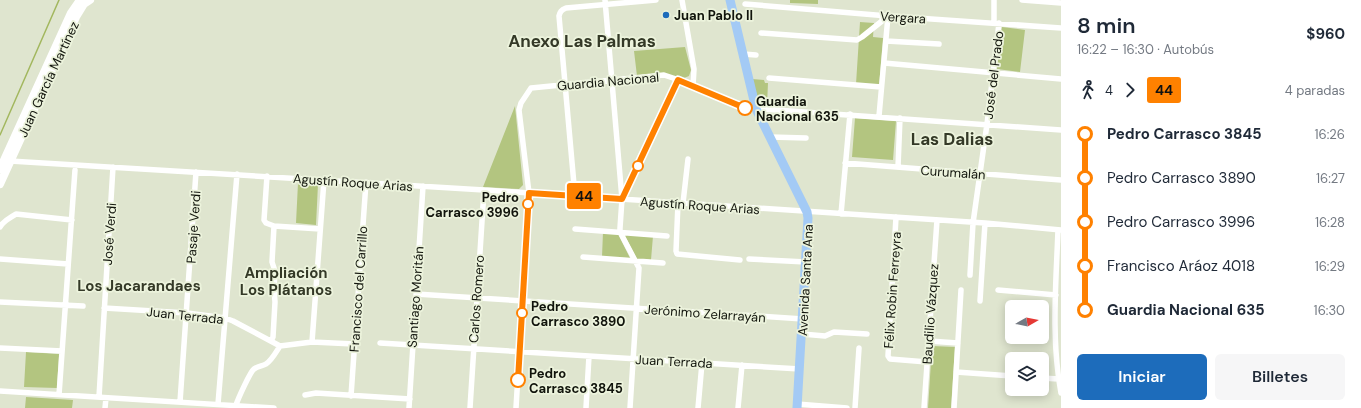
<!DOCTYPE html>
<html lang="es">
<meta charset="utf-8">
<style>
:root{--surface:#fff;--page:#f6f6f7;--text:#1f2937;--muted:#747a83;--accent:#1d6cbb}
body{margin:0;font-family:"DM Sans",sans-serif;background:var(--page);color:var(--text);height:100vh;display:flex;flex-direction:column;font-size:15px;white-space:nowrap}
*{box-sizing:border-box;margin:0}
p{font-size:13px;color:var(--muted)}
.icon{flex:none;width:22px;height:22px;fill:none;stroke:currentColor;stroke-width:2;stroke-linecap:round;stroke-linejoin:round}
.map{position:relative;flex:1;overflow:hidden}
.details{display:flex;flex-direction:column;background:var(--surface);width:300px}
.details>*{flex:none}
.badge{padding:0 8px;border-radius:3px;font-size:14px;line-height:26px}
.needle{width:26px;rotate:81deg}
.controls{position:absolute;left:1005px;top:300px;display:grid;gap:8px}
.controls a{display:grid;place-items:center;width:44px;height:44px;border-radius:6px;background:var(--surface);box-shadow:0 2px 10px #0003;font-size:20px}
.map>.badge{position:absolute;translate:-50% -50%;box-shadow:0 0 0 2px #fff}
.legs{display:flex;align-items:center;gap:6px;height:44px;padding:0 16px;font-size:13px}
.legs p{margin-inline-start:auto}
.summary{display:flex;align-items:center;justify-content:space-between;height:68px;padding:0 16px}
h1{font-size:22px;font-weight:600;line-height:30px}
.action{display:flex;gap:8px;margin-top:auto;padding:8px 16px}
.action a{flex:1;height:46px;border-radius:6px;background:var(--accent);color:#fff;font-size:16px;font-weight:600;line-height:46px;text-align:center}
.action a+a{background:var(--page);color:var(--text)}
ul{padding:0 16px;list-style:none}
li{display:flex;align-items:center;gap:14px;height:44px;font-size:15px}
li i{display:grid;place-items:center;width:6px;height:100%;margin:0 5px;background:currentColor}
li i::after{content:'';width:10px;height:10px;margin:-5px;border:3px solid;border-radius:50%;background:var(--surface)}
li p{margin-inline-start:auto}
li:first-child i{background:linear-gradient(#0000 50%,currentColor 0)}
li:last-child i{background:linear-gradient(currentColor 50%,#0000 0)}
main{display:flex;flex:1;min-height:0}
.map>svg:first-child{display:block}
</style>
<main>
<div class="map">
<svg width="1061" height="408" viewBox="0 0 1061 408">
<rect width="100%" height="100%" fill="#dfe5cf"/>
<path fill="#b3c580" d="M 790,0 L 818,0 L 818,4 L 790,3 Z
M 860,22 L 874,23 L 873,37 L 883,38 L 879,86 L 856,84 Z
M 1002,27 L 1025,30 L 1020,72 L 997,69 Z
M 685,47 L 691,70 L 689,76 L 684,78 L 637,76 L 634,51 Z
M 752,79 L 764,80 L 765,83 L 768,83 L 767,105 L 760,105 Z
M 515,106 L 523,185 L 519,189 L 483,187 Z
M 855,118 L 896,121 L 893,160 L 852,157 Z
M 298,183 L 318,184 L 316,225 L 296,223 Z
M 603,232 L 618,234 L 630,258 L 602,257 Z
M 624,234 L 653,236 L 651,260 L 637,259 Z
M 932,346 L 955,347 L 951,408 L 928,408 Z
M 26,352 L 59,354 L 57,388 L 24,387 Z
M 26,397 L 73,400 L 72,408 L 25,408 Z"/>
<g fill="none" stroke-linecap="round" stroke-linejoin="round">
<path stroke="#a2b75e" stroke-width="1.5" d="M 0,135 L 59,0"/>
<path stroke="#fff" stroke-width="5.5" d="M 605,0 L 622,199 L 620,228 L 620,232 L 639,268 L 630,408
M 682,0 L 694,69 L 693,86
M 1022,0 L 1061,3
M 745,4 L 888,16 L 1061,28
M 994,23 L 994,0
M 761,33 L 857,40 L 862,37 L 882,21 L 882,15
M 886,41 L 939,44
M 743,54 L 756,55
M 884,63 L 1061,79
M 769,78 L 881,87
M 879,116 L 888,16
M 770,137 L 806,138
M 10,161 L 484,190 L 985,223 L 1061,230
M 845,163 L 1061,180
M 898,167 L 900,118
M 267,176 L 264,220 L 266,223 L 274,226 L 272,262 L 275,271 L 274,289 L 275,302 L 273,337 L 271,341
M 575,196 L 559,16 C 560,12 561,10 566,8 L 656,0
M 623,197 L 678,80
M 678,203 L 676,251 L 677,254 L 740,260
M 683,203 L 688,159
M 841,214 L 850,114
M 896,217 L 888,356 L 890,359 L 927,362
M 274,226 L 320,229
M 0,227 C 3,221 10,218 16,214 L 72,220
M 575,229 L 667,236
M 1058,230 C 1056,284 1051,339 1061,393
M 583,257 L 663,263
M 0,259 L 68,264
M 749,259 L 806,262
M 970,275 L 973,223 L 987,124 L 999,23
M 998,290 L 1056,295
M 416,294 L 803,319
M 980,301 L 985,223
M 0,302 L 83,306
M 104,308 L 187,313 L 225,318 L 233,321 L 280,346 L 312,342 L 354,344
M 802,334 L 825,336 L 834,332 L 867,334
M 929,341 L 958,343
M 312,342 L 324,180
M 380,343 L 800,369
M 0,348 L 62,351
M 956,372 L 1012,376
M 1042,378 L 1058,379
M 0,391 L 274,408
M 59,395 L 75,170
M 305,395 L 316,393 L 410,399
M 351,396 L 366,182
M 99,397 L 113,167
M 180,402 L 196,172
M 218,404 L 237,174
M 797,404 L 847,408
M 236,405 C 238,399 250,372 254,369 C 258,366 263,366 266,364 C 272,360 276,352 280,346
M 105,408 L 106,398
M 409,408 L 423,186
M 470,408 L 484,190
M 516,408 L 529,193 L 519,110 L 521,103 L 531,88 L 664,75 L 673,78 L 746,108 L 1061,130
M 586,408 L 589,356
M 698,408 L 702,363
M 738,408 L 742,365
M 855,408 L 859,348
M 924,408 L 937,220
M 954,408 L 961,290"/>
<path stroke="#fff" stroke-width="8" d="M 0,169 L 71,13 L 80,0
M 0,184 L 76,17 L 84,4 L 90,0"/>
<path stroke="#a3caf5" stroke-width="9" d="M 730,0 L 756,109 L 807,212 L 808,218 L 797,408"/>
</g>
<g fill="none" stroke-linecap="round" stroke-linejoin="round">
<g stroke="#fff" stroke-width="9">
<path id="line-1" d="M 518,380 L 529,193 L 622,199 L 678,80 L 745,108"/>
</g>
<use href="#line-1" stroke="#ff8100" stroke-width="6"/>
</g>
<circle fill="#1d6cbb" stroke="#ecf3dc" stroke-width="1.5" cx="666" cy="15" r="4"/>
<g fill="#fff" stroke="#ff8100" stroke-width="2">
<circle cx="745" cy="108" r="7"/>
<circle cx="638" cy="166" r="5"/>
<circle cx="528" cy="204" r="5"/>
<circle cx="522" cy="313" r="5"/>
<circle cx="518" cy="380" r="7"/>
</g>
<g text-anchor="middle" stroke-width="3.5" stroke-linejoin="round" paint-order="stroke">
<g font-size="13" font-weight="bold" fill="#11140c" stroke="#ecf3dc" text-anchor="start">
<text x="674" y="20">Juan Pablo II</text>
</g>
<g font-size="13" fill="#11140c" stroke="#ecf3dc">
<text transform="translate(903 17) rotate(4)" y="5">Vergara</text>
<text transform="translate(993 75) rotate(-83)" y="5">José del Prado</text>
<text transform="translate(48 79) rotate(-65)" y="5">Juan García Martínez</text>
<text transform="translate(608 81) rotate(-5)" y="5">Guardia Nacional</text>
<text transform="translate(953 172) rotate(4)" y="5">Curumalán</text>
<text transform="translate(353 182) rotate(4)" y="5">Agustín Roque Arias</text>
<text transform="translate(700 205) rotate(4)" y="5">Agustín Roque Arias</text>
<text transform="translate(193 227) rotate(-86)" y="5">Pasaje Verdi</text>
<text transform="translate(109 234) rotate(-86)" y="5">José Verdi</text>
<text transform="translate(805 280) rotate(-87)" y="5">Avenida Santa Ana</text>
<text transform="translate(358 289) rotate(-86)" y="5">Francisco del Carrillo</text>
<text transform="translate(892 290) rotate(-86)" y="5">Félix Robin Ferreyra</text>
<text transform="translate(415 297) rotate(-86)" y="5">Santiago Moritán</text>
<text transform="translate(476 299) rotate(-86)" y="5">Carlos Romero</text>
<text transform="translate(705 313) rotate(4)" y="5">Jerónimo Zelarrayán</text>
<text transform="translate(930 314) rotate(-86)" y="5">Baudilio Vázquez</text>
<text transform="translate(185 315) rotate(6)" y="5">Juan Terrada</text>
<text transform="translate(674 361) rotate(3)" y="5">Juan Terrada</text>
</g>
<g font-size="13" font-weight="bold" fill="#11140c" stroke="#ecf3dc" text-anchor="start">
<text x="756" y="106">Guardia<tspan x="756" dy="15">Nacional 635</tspan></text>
<text x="519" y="202" text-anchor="end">Pedro<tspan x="519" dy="15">Carrasco 3996</tspan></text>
<text x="531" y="311">Pedro<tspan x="531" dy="15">Carrasco 3890</tspan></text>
<text x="529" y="378">Pedro<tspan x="529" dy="15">Carrasco 3845</tspan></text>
</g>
<g font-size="15" font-weight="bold" fill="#343927" stroke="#ecf3dc">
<text x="286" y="278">Ampliación<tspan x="286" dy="17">Los Plátanos</tspan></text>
<text x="139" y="291">Los Jacarandaes</text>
</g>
<g font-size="17" font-weight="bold" fill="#343927" stroke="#ecf3dc">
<text x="582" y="47">Anexo Las Palmas</text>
<text x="952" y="145">Las Dalias</text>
</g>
</g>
</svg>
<div class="controls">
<a><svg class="needle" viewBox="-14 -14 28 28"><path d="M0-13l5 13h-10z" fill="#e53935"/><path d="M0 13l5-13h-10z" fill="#747a83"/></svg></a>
<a><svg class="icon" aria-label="layers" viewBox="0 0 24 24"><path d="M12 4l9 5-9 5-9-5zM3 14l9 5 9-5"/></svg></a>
</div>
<b class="badge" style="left:584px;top:196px;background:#ff8100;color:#111">44</b>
</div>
<section class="details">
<div class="summary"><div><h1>8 min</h1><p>16:22 – 16:30 · Autobús</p></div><b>$960</b></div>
<div class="legs"><svg class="icon" aria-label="walk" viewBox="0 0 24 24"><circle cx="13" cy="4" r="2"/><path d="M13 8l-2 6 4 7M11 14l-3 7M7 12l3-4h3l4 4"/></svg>4<svg class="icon" aria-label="forward" viewBox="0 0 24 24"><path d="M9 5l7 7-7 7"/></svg><b class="badge" style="background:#ff8100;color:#111">44</b><p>4 paradas</p></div>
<ul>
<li><i style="color:#ff8100"></i><b>Pedro Carrasco 3845</b><p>16:26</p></li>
<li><i style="color:#ff8100"></i><span>Pedro Carrasco 3890</span><p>16:27</p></li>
<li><i style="color:#ff8100"></i><span>Pedro Carrasco 3996</span><p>16:28</p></li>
<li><i style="color:#ff8100"></i><span>Francisco Aráoz 4018</span><p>16:29</p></li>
<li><i style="color:#ff8100"></i><b>Guardia Nacional 635</b><p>16:30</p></li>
</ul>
<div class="action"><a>Iniciar</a><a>Billetes</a></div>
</section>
</main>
